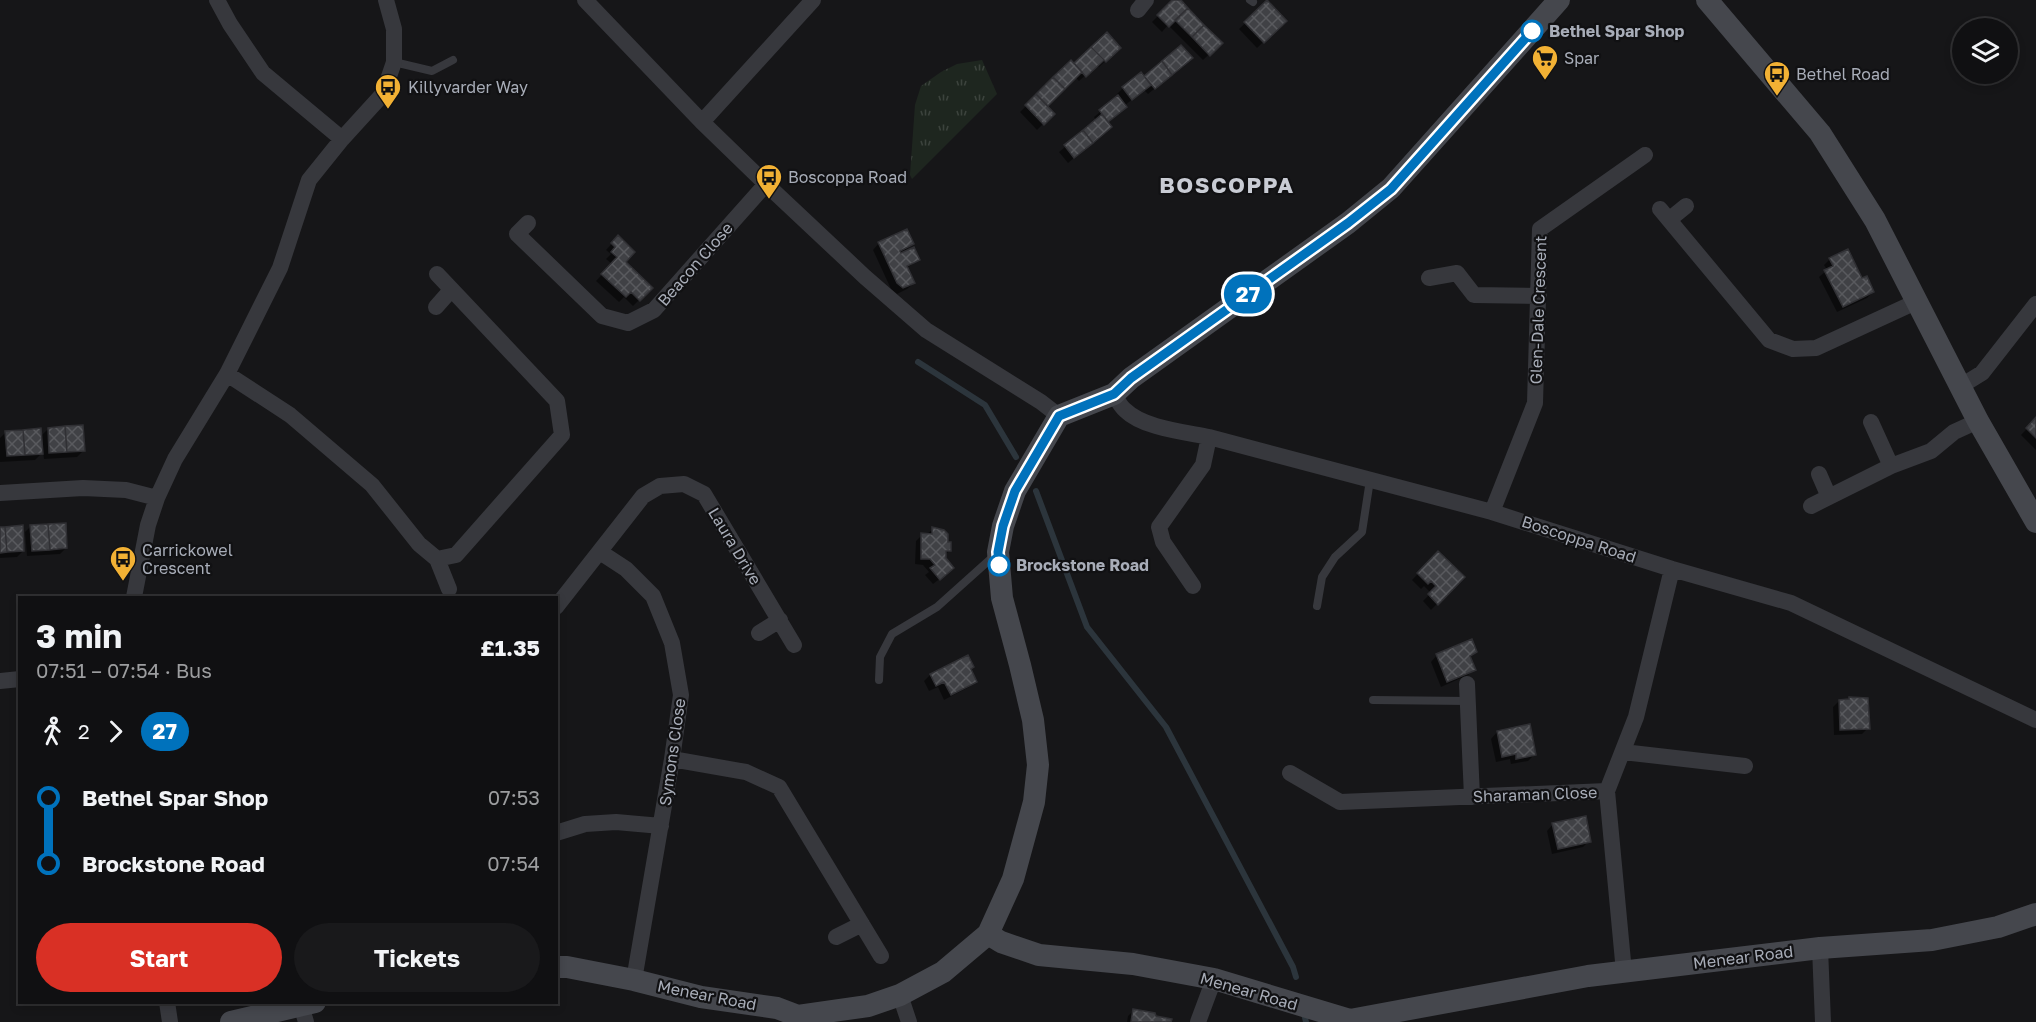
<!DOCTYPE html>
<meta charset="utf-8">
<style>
:root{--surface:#101012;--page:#19191b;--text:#f1f3f6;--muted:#9c9d9f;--line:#303032;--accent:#d93025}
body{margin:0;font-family:"Golos Text",sans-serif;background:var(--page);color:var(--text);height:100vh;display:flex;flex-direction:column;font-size:22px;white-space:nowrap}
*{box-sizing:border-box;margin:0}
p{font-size:20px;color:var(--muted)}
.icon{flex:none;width:33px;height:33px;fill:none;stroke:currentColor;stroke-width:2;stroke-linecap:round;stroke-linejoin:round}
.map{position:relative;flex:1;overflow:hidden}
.details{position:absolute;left:18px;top:596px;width:540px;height:408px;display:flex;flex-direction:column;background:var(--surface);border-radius:0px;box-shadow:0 3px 9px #0003,0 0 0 2px var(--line)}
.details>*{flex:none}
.badge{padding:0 12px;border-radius:20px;font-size:21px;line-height:39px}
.tools{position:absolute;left:1952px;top:18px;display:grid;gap:12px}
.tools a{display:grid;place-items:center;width:66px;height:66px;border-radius:50%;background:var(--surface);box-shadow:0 3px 9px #0003,0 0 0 2px var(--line);font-size:30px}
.map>.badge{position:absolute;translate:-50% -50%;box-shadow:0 0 0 3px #fff}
.legs{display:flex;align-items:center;gap:9px;height:66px;padding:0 18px;font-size:20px}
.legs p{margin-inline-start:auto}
.head{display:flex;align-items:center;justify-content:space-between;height:102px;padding:0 18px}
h1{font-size:33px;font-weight:700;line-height:45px}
.cta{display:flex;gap:12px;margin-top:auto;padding:12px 18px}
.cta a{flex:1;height:69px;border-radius:36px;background:var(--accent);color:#fff;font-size:24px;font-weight:700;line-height:69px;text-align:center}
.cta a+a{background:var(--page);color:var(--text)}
ul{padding:0 18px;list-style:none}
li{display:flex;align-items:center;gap:21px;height:66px;font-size:22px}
li i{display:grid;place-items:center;width:9px;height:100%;margin:0 8px;background:currentColor}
li i::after{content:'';width:15px;height:15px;margin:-8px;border:4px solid;border-radius:50%;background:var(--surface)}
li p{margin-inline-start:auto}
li:first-child i{background:linear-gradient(#0000 50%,currentColor 0)}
li:last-child i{background:linear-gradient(currentColor 50%,#0000 0)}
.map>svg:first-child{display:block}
</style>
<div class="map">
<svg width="2036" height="1022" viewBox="0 0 2036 1022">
<defs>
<pattern id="grass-tufts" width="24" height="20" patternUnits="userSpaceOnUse" patternTransform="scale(1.5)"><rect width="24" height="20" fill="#1e261f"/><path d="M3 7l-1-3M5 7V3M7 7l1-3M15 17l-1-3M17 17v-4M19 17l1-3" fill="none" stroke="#3c433d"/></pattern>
<pattern id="building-cross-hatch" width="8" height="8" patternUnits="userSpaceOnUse" patternTransform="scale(1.5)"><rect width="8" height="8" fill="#404145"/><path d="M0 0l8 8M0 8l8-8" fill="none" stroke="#595a5e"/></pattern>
</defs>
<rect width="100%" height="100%" fill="#161618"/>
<path fill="url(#grass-tufts)" d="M 982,60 L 997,94 L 912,179 L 910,175 L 915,105 L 921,86 L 941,72 L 957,64 Z"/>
<path fill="#0007" d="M 1174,0 L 1179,0 L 1221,43 L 1203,60 L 1168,25 L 1162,32 L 1152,22 Z
M 1267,2 L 1285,21 L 1257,48 L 1239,29 Z
M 1107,34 L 1119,48 L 1099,67 L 1097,65 L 1079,81 L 1075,77 L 1046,106 L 1053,114 L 1037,130 L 1020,112 L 1071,62 L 1073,65 Z
M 1181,47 L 1185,64 L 1148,94 L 1144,90 L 1124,106 L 1107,123 L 1104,133 L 1068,163 L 1059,152 L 1096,121 L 1094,117 L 1119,96 L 1117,94 L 1123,88 L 1143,78 Z
M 906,231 L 912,244 L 902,254 L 918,260 L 907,268 L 914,283 L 907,289 L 897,294 L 891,289 L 873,250 L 879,243 Z
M 618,237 L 623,262 L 651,288 L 633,306 L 624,297 L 619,302 L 596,281 L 612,264 L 606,259 L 611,254 L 606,250 Z
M 1830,259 L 1862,280 L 1873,292 L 1867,298 L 1837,312 L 1819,277 L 1827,270 L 1824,265 Z
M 2036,419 L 2036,450 L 2021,435 Z
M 48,429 L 83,451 L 77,457 L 44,459 L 43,452 L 35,460 L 0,462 L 0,438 L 6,432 L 40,437 Z
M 31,526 L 66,548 L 60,554 L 27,556 L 25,532 Z
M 0,528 L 23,551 L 17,557 L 0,558 Z
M 933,529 L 949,551 L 945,555 L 946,574 L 933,584 L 925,575 L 929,572 L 923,565 L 915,564 L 916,541 L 922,535 L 926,535 Z
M 1438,553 L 1463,577 L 1431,610 L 1423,601 L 1431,593 L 1424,586 L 1421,589 L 1412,580 Z
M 1475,652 L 1469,658 L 1474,669 L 1468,675 L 1441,687 L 1431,662 L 1437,655 Z
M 967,657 L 975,681 L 969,687 L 944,700 L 938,687 L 929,691 L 924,681 L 930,675 Z
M 1849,698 L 1868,728 L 1862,734 L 1834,735 L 1833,707 L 1839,701 L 1847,701 Z
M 1497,732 L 1534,755 L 1528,761 L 1511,764 L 1510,759 L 1496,762 L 1491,739 Z
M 1553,824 L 1589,841 L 1583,847 L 1552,854 L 1547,831 Z
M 1134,1010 L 1154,1017 L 1169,1022 L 1127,1022 L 1128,1016 Z"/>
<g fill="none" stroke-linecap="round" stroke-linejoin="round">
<path stroke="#2c353c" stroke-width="6" d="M 918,362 L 985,405 L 1016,457
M 1036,491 L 1087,627 L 1166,727 L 1293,967 L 1296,977
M 1304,1013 L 1306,1022"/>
</g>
<path fill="url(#building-cross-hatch)" stroke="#303034" stroke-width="1.5" d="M 1172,0 L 1181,0 L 1188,8 L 1169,27 L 1157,15 Z
M 1267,0 L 1287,21 L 1264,43 L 1244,22 Z
M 1188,8 L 1204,25 L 1192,37 L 1175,20 Z
M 1204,25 L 1223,43 L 1210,56 L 1192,37 Z
M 1107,32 L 1121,48 L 1106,62 L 1091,47 Z
M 1181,45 L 1193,58 L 1172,75 L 1162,61 Z
M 1091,47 L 1104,60 L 1086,77 L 1074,63 Z
M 1071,60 L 1082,72 L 1065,89 L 1053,77 Z
M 1162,61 L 1172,75 L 1155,89 L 1144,76 Z
M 1141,72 L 1151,85 L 1132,100 L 1122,87 Z
M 1053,77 L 1065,89 L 1048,106 L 1036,94 Z
M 1036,94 L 1055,114 L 1044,125 L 1025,105 Z
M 1118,95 L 1127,107 L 1108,122 L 1099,110 Z
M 1102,114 L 1112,127 L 1093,143 L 1083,130 Z
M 1083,130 L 1093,143 L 1074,158 L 1064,145 Z
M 907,229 L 914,244 L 900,251 L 901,253 L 914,247 L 920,260 L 907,266 L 915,283 L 903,288 L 897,283 L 878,242 Z
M 618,235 L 635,252 L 626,262 L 653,288 L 640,301 L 631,292 L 626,297 L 601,274 L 617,257 L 611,252 L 615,247 L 611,243 Z
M 1848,249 L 1862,278 L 1867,276 L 1874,292 L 1843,307 L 1824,270 L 1833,266 L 1829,258 Z
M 2036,417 L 2036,438 L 2026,428 Z
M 83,425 L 85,451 L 67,452 L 65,426 Z
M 65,426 L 67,452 L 49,453 L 48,428 Z
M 41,428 L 43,454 L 25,455 L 23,430 Z
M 23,430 L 25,455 L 7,456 L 5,431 Z
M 66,523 L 67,548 L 50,550 L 48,524 Z
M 48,524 L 50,550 L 32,551 L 30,525 Z
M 23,525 L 24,551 L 7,552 L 5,527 Z
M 0,527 L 5,527 L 7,552 L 0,553 Z
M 932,527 L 944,530 L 948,534 L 948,542 L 951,542 L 951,551 L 946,551 L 946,558 L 954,568 L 940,580 L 930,568 L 935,565 L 930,559 L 921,559 L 921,533 L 932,534 Z
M 1438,551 L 1465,577 L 1438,605 L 1428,594 L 1436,586 L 1431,581 L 1428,584 L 1417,573 Z
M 1472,639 L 1477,652 L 1470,656 L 1476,670 L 1447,682 L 1436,654 Z
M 968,655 L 974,667 L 971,669 L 977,682 L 951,695 L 944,682 L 936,686 L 930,674 Z
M 1849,697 L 1868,698 L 1870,729 L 1840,730 L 1839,700 L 1849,699 Z
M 1530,724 L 1536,755 L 1516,759 L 1516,754 L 1502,757 L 1497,731 Z
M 1586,816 L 1591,842 L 1558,849 L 1552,823 Z
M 1133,1009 L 1155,1013 L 1156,1016 L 1172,1019 L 1171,1022 L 1131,1022 Z"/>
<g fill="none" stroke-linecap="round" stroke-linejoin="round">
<path stroke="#37383d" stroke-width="8" d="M 1250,0 L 1253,2
M 394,62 L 432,71 L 453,60
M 1317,606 L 1322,577 L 1335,557 L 1362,532 L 1370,480
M 879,680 L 880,657 L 892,634 L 937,607 L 995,555
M 1373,700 L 1468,701"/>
<path stroke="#37383d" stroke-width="16" d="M 217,0 L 230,24 L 263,73 L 342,139
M 585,0 L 702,122 L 766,184 L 865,277 L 926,330 L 1041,402 L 1059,416
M 1138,10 L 1146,0
M 702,122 L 813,0
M 1660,209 L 1769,340 L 1793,349 L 1816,348 L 1918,301
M 1670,219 L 1686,206
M 528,223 L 517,234 L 602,316 L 628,323 L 654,310 L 766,184
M 1429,278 L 1457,273 L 1474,295 L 1539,296
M 436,307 L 451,290
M 227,374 L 290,415 L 372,485 L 419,544 L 437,559 L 456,555 L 562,435 L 557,401 L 437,274
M 1961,386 L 1982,373 L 2036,304
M 1114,394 C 1117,399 1120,406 1125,410 C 1143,428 1184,432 1209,437 L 1492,512 L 1672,569 L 1791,603 L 2036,720
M 1871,422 L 1891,466
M 1819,474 L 1829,497
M 0,493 L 83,488 L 126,490 L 157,498
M 1811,506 L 1891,466 L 1931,451 L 1954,432 L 1978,421
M 1492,512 L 1535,403 L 1540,229 L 1645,155
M 600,552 L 626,569 L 653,596 L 672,643 L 681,695 L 672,759 L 634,980
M 437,559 L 449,589
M 1193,586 L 1163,542 L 1159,527 L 1203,465 L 1209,437
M 134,597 L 148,525 L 157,498 L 175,459 L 227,374 L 280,268 L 309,180 L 342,139 L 383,94 L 394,62 L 394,29 L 386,0
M 556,607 L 643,496 L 660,486 L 684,484 L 704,494 L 794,645
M 759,633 L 780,620
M 0,681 L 20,679
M 1467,684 L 1472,797
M 1623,752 L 1745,766
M 672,759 L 746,772 L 779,787 L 881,956
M 1290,773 L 1340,802 L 1607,791
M 556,833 L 585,824 L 616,822 L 661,826
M 836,937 L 862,924
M 1820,948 L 1823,1022
M 1624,972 L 1607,791 L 1636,717 L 1672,569
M 900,995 L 909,1022
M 167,1002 L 170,1022
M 301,1005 L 306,1022
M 1198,1022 L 1214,979"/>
<path stroke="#45474d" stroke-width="22" d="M 1707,0 L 1820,133 L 1875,220 L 1978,421 L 2036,522
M 988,934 L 1001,942 L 1039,955 L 1133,964 L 1214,979 L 1350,1020 L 1588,976 L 1820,948 L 1932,940 L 1998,927 L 2036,914
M 556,967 L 567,967 L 634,980 L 701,997 L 777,1008 L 798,1016 L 868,1006 L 900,995 L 943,972 L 988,934 L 1013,879 L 1034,802 L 1038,765 L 1033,720 L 1020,665 L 1002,598 L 998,552 L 1003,526 L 1015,491 L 1059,416 L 1114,394 L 1131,378 L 1348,223 L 1391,188 L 1559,0
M 231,1022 L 315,1002"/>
</g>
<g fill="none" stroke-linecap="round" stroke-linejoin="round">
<g stroke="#fff" stroke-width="14">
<path id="line-1" d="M 999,565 L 998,552 L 1003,526 L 1015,491 L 1059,416 L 1114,394 L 1131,378 L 1348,223 L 1391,189 L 1532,31"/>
</g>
<use href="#line-1" stroke="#0072bc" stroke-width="9"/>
</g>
<defs>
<g id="supermarket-pin" transform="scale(1.35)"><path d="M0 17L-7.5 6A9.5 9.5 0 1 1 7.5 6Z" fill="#f2b134" stroke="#111113"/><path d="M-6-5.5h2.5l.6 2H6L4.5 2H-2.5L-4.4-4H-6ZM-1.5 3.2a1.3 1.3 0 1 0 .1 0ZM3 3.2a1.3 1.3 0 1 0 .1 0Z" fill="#111"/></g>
<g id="bus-pin" transform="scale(1.35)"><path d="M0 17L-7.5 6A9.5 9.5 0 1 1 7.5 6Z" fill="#f2b134" stroke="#111113"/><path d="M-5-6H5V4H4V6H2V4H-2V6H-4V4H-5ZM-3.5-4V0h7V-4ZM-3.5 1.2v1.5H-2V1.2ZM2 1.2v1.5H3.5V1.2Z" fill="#111"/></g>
</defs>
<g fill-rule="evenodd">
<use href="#supermarket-pin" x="1545" y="58"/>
<use href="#bus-pin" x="1777" y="74"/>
<use href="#bus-pin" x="388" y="87"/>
<use href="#bus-pin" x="769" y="177"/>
<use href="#bus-pin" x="123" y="559"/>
</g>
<g fill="#fff" stroke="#0072bc" stroke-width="3">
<circle cx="1532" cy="31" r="10"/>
<circle cx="999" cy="565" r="10"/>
</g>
<g text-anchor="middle" stroke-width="4.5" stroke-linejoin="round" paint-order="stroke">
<g font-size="16" font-weight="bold" fill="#a8adb8" stroke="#111113" text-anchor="start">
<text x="1549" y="37">Bethel Spar Shop</text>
<text x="1016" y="571">Brockstone Road</text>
</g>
<g font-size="16" fill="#a8adb8" stroke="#111113" text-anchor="start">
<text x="1564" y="64">Spar</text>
<text x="1796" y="80">Bethel Road</text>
<text x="408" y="93">Killyvarder Way</text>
<text x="788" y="183">Boscoppa Road</text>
<text x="142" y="556">Carrickowel<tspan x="142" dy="18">Crescent</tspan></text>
</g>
<g font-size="16" fill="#a8adb8" stroke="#111113">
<text transform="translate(695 264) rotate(-49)" y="6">Beacon Close</text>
<text transform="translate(1538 310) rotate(-88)" y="6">Glen-Dale Crescent</text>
<text transform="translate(1579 539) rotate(18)" y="6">Boscoppa Road</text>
<text transform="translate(735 546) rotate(59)" y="6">Laura Drive</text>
<text transform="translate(672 752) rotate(-82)" y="6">Symons Close</text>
<text transform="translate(1535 794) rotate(-2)" y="6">Sharaman Close</text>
<text transform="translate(1743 957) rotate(-7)" y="6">Menear Road</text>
<text transform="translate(1249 991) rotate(16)" y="6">Menear Road</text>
<text transform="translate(707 995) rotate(11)" y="6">Menear Road</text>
</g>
<g font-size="22" font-weight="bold" letter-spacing="1.5" fill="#c9ccd4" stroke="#111113">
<text x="1227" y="193">BOSCOPPA</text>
</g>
</g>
</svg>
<div class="tools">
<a><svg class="icon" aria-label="layers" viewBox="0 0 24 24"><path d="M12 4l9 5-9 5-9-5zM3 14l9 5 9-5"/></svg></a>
</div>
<b class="badge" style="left:1248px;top:294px;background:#0072bc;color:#fff">27</b>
<section class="details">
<div class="head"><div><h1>3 min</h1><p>07:51 – 07:54 · Bus</p></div><b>£1.35</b></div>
<div class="legs"><svg class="icon" aria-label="walk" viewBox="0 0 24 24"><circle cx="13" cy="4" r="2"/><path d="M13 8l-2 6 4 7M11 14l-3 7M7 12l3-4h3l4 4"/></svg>2<svg class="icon" aria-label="forward" viewBox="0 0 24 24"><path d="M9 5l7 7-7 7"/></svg><b class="badge" style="background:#0072bc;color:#fff">27</b></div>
<ul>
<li><i style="color:#0072bc"></i><b>Bethel Spar Shop</b><p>07:53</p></li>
<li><i style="color:#0072bc"></i><b>Brockstone Road</b><p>07:54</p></li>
</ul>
<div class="cta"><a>Start</a><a>Tickets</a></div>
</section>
</div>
